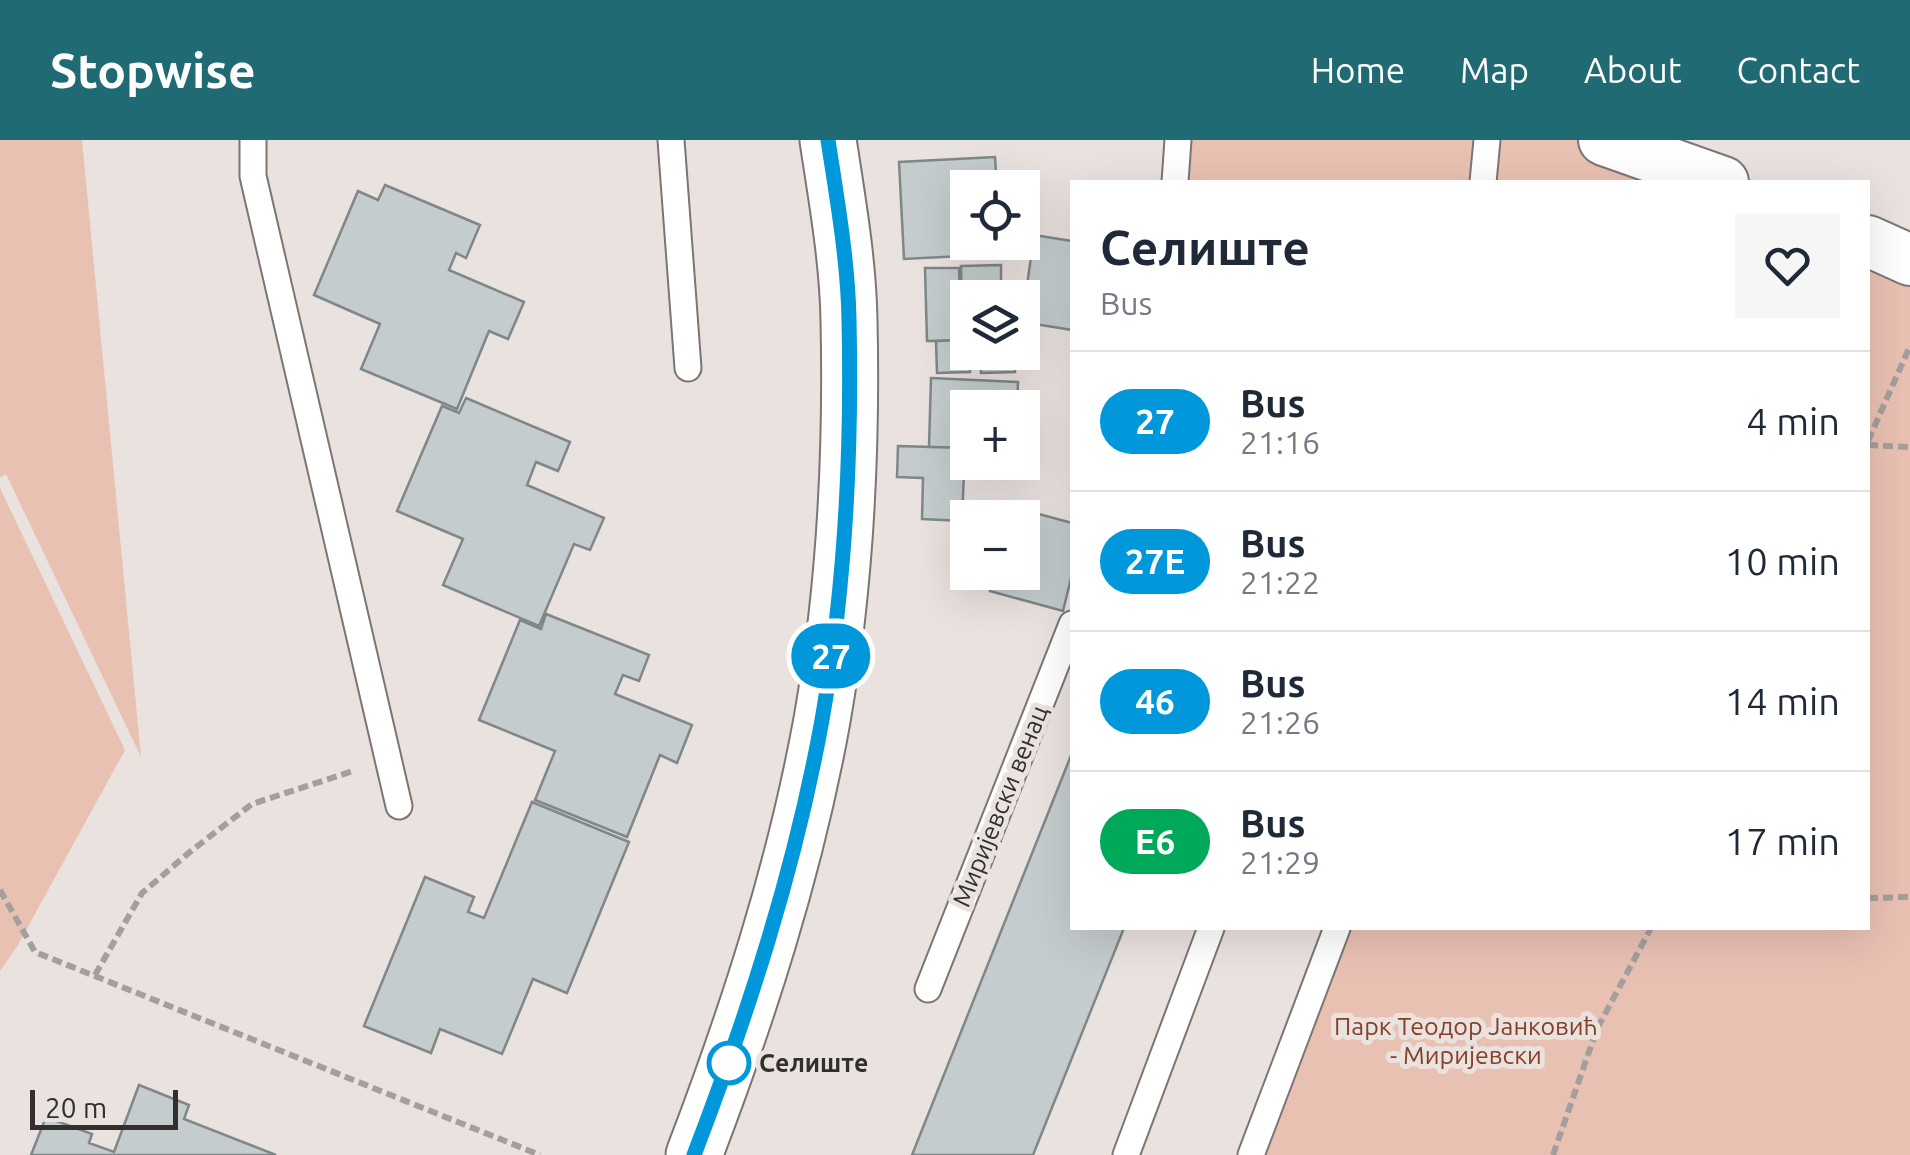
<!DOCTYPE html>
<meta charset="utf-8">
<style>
:root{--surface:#fff;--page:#f6f6f7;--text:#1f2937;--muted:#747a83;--line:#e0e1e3;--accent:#206a74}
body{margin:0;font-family:Ubuntu,sans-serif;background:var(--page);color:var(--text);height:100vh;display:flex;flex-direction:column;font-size:38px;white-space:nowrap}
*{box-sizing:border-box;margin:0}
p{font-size:32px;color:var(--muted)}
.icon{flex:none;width:55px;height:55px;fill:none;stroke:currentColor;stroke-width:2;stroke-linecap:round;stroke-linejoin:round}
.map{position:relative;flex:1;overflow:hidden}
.details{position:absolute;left:1070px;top:40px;width:800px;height:750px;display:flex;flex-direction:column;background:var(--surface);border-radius:0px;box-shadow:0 10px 40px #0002}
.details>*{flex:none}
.badge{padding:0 20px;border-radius:32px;font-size:35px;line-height:65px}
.buttons{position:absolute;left:950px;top:30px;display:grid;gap:20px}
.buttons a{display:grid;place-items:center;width:90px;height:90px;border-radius:0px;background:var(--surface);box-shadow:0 10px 40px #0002;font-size:50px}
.scale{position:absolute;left:30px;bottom:25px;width:148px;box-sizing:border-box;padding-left:10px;border:5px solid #322f2e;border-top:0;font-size:28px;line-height:35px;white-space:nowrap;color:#322f2e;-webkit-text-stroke:8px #eae2df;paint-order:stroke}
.map>.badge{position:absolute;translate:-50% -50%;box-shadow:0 0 0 5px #fff}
.round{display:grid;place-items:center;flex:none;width:105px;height:105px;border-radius:0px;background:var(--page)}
.head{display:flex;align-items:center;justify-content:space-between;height:170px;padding:0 30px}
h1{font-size:48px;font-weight:700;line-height:75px}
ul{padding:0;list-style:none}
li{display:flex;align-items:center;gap:30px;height:140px;padding:0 30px;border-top:2px solid var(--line)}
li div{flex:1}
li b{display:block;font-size:38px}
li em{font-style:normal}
li .badge{min-width:110px;font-weight:700;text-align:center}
header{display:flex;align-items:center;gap:60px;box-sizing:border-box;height:140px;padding:0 50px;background:var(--accent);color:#fff}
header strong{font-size:48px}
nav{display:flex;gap:55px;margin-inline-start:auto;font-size:35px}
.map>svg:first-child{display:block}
</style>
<header>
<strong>Stopwise</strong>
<nav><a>Home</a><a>Map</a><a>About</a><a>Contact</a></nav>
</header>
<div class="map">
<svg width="1910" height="1015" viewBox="0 0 1910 1015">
<rect width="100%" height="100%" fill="#eae2df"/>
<path fill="#e9c1b3" d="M 0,0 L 82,0 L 141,617 L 6,334 L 0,338 Z
M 1178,0 L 1604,0 L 1723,42 L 1176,42 Z
M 1868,101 L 1910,120 L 1910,1015 L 1251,1015 L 1337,788 L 1868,788 Z
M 0,348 L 125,610 L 18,805 L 0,831 Z"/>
<path fill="#c4cccd" stroke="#7f8788" stroke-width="2.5" d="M 995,17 L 997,48 L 968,48 L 968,102 L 1000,102 L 1001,114 L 904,119 L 899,22 Z
M 385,45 L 480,85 L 466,118 L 456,113 L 449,130 L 524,162 L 508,199 L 489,191 L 457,269 L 361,229 L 380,184 L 314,155 L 358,51 L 378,60 Z
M 1034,95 L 1072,101 L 1072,190 L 1022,182 Z
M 1001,125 L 1001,158 L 968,158 L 968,169 L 962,169 L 961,126 Z
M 925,128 L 959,128 L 961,200 L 927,201 Z
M 961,200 L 968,200 L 970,232 L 937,233 L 936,201 Z
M 980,212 L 1015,212 L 1015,232 L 981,233 Z
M 931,238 L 1018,242 L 1017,268 L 968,268 L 968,308 L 929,307 Z
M 466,258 L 570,302 L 558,331 L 536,322 L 527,345 L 604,378 L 590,410 L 574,404 L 539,486 L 443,445 L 463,399 L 397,371 L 442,266 L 459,273 Z
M 898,306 L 965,308 L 962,381 L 922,379 L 923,338 L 897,337 Z
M 1013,367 L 1072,383 L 1072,434 L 1063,471 L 990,451 L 995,432 L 1022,432 L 1022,378 L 1010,378 Z
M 546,474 L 649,515 L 639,541 L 623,535 L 615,554 L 692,585 L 677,623 L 660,615 L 627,697 L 535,660 L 555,611 L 479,580 L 520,480 L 541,489 Z
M 1072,613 L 1072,788 L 1124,788 L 1033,1015 L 912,1015 Z
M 532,662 L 629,702 L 567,853 L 533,839 L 502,914 L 440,889 L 431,913 L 364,886 L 425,737 L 474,757 L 468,772 L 484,778 Z
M 139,945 L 189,965 L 184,979 L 276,1015 L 31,1015 L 46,977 L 92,994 L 89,1003 L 114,1012 Z"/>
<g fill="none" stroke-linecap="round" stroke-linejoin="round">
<g stroke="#7c7572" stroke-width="29">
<path id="service" d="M 253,0 L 253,36 L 399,666
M 671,0 L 688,228
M 1175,42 L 1178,0
M 1483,42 L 1487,0
M 928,849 L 1072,484
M 1126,1015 L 1211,788
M 1251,1015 L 1337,788"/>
</g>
<g stroke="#7c7572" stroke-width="54">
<path id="minor" d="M 1604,0 L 1723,42
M 1868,101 L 1910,120"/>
</g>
<g stroke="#7c7572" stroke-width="59">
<path id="tertiary" d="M 694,1015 C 748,874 795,729 822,580 C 845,449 852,313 849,180 C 848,121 837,59 828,0"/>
</g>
<path stroke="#a49e9c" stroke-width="6" stroke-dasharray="10 5" stroke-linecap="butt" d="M 1868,301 L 1910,206
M 1868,305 L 1910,307
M 0,750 L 35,812 L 540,1015
M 1868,758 L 1910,757
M 95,835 L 142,753 L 191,711 L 252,664 L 353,631
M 1553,1015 L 1597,889 L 1651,788"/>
<use href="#service" stroke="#fff" stroke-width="25"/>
<use href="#minor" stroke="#fff" stroke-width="50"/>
<use href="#tertiary" stroke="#fff" stroke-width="55"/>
</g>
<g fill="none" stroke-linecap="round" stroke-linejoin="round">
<g stroke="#fff" stroke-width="22">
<path id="line" d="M 694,1015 C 748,874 795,729 822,580 C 845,449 852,313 849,180 C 848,121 837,59 828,0"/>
</g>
<use href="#line" stroke="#0098da" stroke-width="15"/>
</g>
<circle fill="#fff" stroke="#0098da" stroke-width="5" cx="729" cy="923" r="20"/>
<g text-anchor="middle" stroke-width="10" stroke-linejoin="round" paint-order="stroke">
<g font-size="25" fill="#322f2e" stroke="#eae2df">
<text transform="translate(1000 666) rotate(-68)" y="9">Миријевски венац</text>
</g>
<g font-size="25" fill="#874027" stroke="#eae2df">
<text x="1466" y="895">Парк Теодор Јанковић<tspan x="1466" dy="29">- Миријевски</tspan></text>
</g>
<g font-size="25" font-weight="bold" fill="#322f2e" stroke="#eae2df" text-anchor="start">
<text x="759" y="932">Селиште</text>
</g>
</g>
</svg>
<div class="buttons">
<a><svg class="icon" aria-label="locate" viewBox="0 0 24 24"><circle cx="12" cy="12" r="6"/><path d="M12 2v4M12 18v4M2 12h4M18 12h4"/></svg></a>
<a><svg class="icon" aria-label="layers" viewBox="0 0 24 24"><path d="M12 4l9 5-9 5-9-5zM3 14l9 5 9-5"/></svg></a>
<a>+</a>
<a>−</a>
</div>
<div class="scale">20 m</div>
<b class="badge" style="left:831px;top:516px;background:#0098da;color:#fff">27</b>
<section class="details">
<div class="head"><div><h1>Селиште</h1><p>Bus</p></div><a class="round"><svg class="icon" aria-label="heart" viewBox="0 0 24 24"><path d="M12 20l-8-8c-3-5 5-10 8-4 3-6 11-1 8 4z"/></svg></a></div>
<ul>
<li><span class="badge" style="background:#0098da;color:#fff">27</span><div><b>Bus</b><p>21:16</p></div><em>4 min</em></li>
<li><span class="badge" style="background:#0098da;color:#fff">27E</span><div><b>Bus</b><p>21:22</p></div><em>10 min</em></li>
<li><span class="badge" style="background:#0098da;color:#fff">46</span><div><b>Bus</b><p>21:26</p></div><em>14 min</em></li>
<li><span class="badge" style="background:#00a859;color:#fff">E6</span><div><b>Bus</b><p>21:29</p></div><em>17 min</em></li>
</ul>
</section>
</div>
